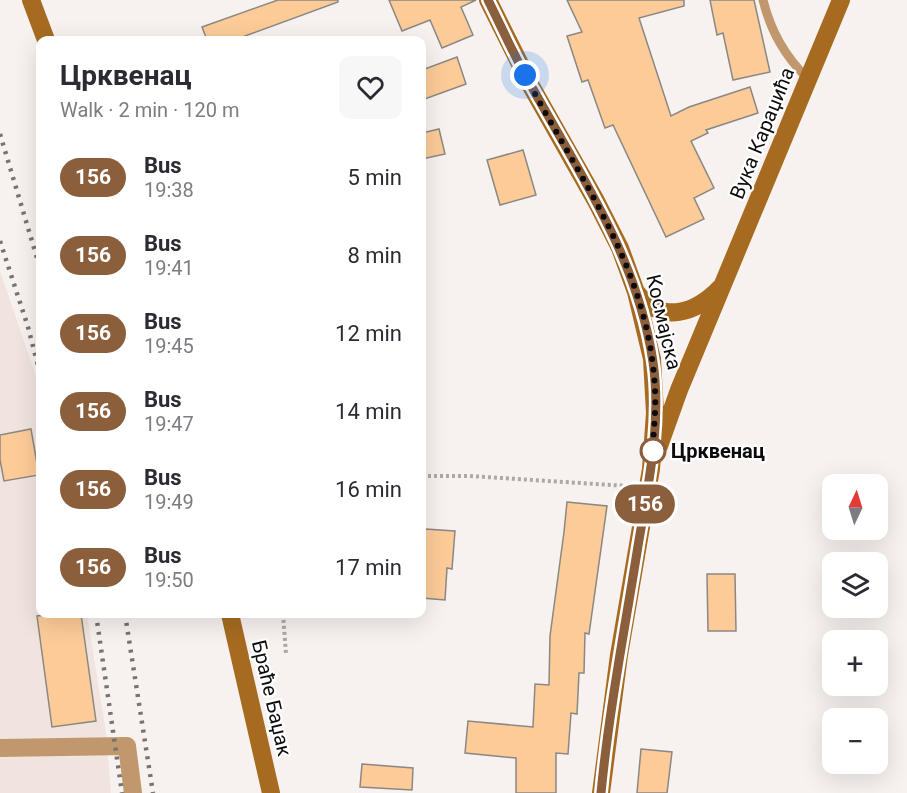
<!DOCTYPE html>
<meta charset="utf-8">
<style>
:root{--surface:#fff;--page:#f7f7f7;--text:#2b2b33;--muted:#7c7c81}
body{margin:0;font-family:Roboto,sans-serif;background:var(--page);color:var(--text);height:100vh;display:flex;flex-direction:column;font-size:22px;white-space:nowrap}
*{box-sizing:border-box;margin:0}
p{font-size:20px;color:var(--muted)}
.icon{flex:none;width:33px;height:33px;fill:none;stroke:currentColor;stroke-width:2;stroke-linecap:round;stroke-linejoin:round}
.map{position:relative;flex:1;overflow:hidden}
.side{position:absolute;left:36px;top:36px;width:390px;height:582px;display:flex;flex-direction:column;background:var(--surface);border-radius:12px;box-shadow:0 6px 24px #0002}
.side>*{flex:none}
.badge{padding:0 12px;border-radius:20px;font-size:21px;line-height:39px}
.needle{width:39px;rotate:4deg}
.buttons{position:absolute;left:822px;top:474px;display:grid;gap:12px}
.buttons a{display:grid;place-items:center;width:66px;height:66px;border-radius:12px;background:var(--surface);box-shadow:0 6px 24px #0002;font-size:30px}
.you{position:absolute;width:30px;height:30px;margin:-15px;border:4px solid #fff;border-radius:50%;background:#1a73e8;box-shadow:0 0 0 9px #1a73e833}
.map>.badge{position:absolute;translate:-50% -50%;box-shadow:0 0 0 3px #fff}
.round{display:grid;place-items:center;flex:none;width:63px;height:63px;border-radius:12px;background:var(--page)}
.summary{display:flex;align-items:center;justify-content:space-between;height:102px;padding:0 24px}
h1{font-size:28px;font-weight:700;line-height:45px}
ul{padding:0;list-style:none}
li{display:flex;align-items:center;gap:18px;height:78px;padding:0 24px}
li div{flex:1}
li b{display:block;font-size:22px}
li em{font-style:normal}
li .badge{min-width:66px;font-weight:700;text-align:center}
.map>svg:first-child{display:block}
</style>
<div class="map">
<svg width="907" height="793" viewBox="0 0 907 793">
<rect width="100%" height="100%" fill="#f7f2f0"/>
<path fill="#f1e4de" d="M 0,271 L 40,388 L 40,614 L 87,614 L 106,733 L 111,793 L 0,793 Z"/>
<path fill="#fccb98" stroke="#8b8884" stroke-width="1.5" d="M 278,0 L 338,0 L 338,2 L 234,40 L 207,40 L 202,27 Z
M 389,0 L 476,0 L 461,7 L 473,35 L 442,48 L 430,20 L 402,31 Z
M 567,0 L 684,0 L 684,6 L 639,18 L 671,116 L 689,107 L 750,87 L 758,113 L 706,130 L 708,133 L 691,141 L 714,188 L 694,198 L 704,219 L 666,237 L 613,125 L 605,128 L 588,80 L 582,82 L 567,36 L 582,32 Z
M 710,0 L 754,0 L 770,72 L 733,80 L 723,33 L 717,35 Z
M 457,57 L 466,84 L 422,100 L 422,70 Z
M 439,129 L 445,154 L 422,159 L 422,133 Z
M 523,150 L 536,195 L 500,205 L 487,160 Z
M 31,429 L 39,475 L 4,481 L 0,460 L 0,435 Z
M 567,502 L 607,506 L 589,634 L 585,633 L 584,673 L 579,673 L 577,714 L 571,713 L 568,754 L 556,753 L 556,793 L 516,793 L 516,758 L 465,753 L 468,721 L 533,727 L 535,684 L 549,685 L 550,636 L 564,532 Z
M 425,529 L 455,531 L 452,569 L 447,568 L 445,600 L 422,598 Z
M 707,574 L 735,574 L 736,631 L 708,631 Z
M 54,614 L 81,614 L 96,721 L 52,727 L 37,616 Z
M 641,749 L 672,752 L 667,793 L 637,793 Z
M 362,764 L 413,768 L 412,790 L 360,787 Z"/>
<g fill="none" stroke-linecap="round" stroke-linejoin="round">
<path stroke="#aca8a7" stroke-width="4" stroke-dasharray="3 3" stroke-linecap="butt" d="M 422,476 L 470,476 L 627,486
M 283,614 L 286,654"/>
<path stroke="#c1986d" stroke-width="9" d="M 763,0 C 771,32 785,56 808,79"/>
<path stroke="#c1986d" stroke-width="18" d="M 0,748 L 127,746 L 133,793"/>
<path stroke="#a66b20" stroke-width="18" d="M 31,0 L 46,40
M 488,0 L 531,86 L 596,201 L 620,248 L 636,292 L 652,359 L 655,413 L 651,469 L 619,655 L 601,793
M 637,293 C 662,325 696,313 720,288
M 659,446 L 679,390 L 841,0
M 230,614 L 271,793"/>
<path stroke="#777372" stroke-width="4.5" stroke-dasharray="3 6" stroke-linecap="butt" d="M 0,134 L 40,268
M 0,241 L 28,327 L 40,373
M 96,614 L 122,793
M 125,614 L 153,793"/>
</g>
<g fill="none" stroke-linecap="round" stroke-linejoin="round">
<g stroke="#fff" stroke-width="14">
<path id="line" d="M 488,0 C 503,30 516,60 533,89 C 582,177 638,260 653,362 C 662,423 648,486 638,546 C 625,628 609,710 601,793"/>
</g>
<use href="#line" stroke="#8b5e3c" stroke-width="9"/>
<path stroke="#0d0b0b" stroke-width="6" stroke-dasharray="0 10.8" d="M 525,75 C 576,174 644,260 654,376 C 657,402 654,429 652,454 L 653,451"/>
</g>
<circle fill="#fff" stroke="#8b5e3c" stroke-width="3" cx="653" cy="451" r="12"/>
<g text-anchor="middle" stroke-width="4.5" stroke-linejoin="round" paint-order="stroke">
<g font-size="20" fill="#0d0b0b" stroke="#fff">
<text transform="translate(762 133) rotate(-68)" y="7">Вука Караџића</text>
<text transform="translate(664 322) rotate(77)" y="7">Космајска</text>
<text transform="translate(272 698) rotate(77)" y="7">Браће Баџак</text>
</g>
<g font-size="20" font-weight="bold" fill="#0d0b0b" stroke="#fff" text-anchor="start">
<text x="671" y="458">Црквенац</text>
</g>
</g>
</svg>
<div class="buttons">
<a><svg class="needle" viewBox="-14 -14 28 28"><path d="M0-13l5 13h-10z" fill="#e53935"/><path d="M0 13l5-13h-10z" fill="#7c7c81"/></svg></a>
<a><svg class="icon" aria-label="layers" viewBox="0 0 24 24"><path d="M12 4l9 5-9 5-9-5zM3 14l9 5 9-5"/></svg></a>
<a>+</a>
<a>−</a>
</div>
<div class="you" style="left:525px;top:75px"></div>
<b class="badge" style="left:645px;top:504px;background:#8b5e3c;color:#fff">156</b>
<section class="side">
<div class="summary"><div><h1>Црквенац</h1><p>Walk · 2 min · 120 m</p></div><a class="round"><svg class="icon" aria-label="heart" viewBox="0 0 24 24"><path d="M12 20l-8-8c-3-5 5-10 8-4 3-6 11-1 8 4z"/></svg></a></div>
<ul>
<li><span class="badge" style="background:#8b5e3c;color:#fff">156</span><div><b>Bus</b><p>19:38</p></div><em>5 min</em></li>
<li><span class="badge" style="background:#8b5e3c;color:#fff">156</span><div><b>Bus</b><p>19:41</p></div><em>8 min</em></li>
<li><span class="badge" style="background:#8b5e3c;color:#fff">156</span><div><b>Bus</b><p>19:45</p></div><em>12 min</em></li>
<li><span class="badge" style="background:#8b5e3c;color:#fff">156</span><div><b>Bus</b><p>19:47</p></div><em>14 min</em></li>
<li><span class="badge" style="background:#8b5e3c;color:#fff">156</span><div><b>Bus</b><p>19:49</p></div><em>16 min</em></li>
<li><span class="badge" style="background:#8b5e3c;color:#fff">156</span><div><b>Bus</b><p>19:50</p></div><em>17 min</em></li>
</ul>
</section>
</div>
